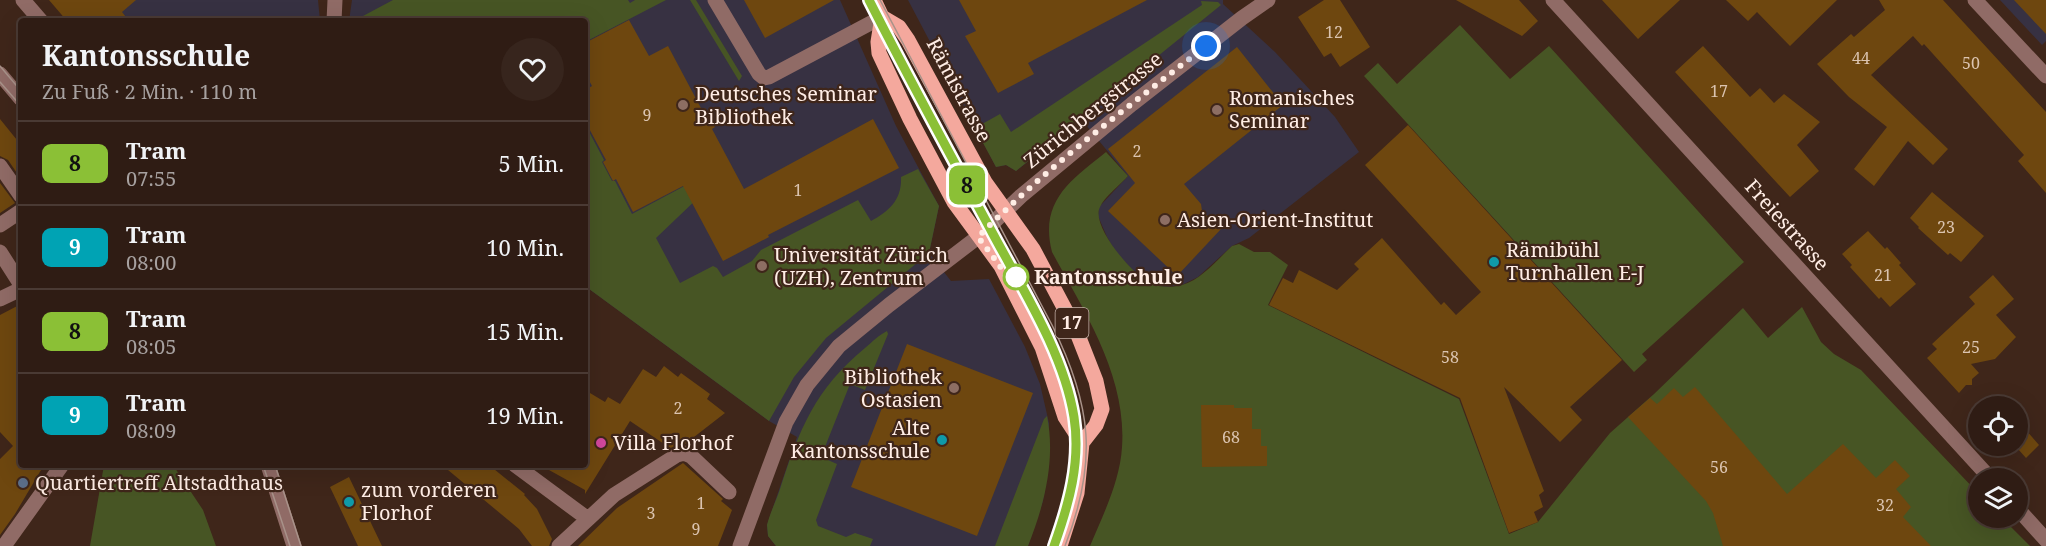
<!DOCTYPE html>
<html lang="de">
<meta charset="utf-8">
<style>
:root{--surface:#2f1c14;--page:#37251d;--text:#f1f3f6;--muted:#a7a1a0;--line:#4a3a34}
body{margin:0;font-family:"Noto Serif",serif;background:var(--page);color:var(--text);height:100vh;display:flex;flex-direction:column;font-size:22px;white-space:nowrap}
*{box-sizing:border-box;margin:0}
p{font-size:20px;color:var(--muted)}
.icon{flex:none;width:33px;height:33px;fill:none;stroke:currentColor;stroke-width:2;stroke-linecap:round;stroke-linejoin:round}
.map{position:relative;flex:1;overflow:hidden}
.drawer{position:absolute;left:18px;top:18px;width:570px;height:450px;display:flex;flex-direction:column;background:var(--surface);border-radius:6px;box-shadow:0 6px 24px #0002,0 0 0 2px var(--line)}
.drawer>*{flex:none}
.badge{padding:0 12px;border-radius:9px;font-size:21px;line-height:39px}
.controls{position:absolute;left:1968px;top:396px;display:grid;gap:12px}
.controls a{display:grid;place-items:center;width:60px;height:60px;border-radius:50%;background:var(--surface);box-shadow:0 6px 24px #0002,0 0 0 2px var(--line);font-size:30px}
.you{position:absolute;width:30px;height:30px;margin:-15px;border:4px solid #fff;border-radius:50%;background:#1a73e8;box-shadow:0 0 0 9px #1a73e833}
.map>.badge{position:absolute;translate:-50% -50%;box-shadow:0 0 0 3px #fff}
.round{display:grid;place-items:center;flex:none;width:63px;height:63px;border-radius:32px;background:var(--page)}
.summary{display:flex;align-items:center;justify-content:space-between;height:102px;padding:0 24px}
h1{font-size:28px;font-weight:700;line-height:45px}
ul{padding:0;list-style:none}
li{display:flex;align-items:center;gap:18px;height:84px;padding:0 24px;border-top:2px solid var(--line)}
li div{flex:1}
li b{display:block;font-size:22px}
li em{font-style:normal}
li .badge{min-width:66px;font-weight:700;text-align:center}
.map>svg:first-child{display:block}
</style>
<div class="map">
<svg width="2046" height="546" viewBox="0 0 2046 546">
<rect width="100%" height="100%" fill="#3f261a"/>
<path fill="#373142" d="M 51,0 L 318,0 L 320,21 L 69,21 Z
M 352,0 L 840,0 L 896,126 L 939,206 L 929,253 L 951,281 L 989,279 L 1025,347 L 1040,384 L 1049,423 L 1049,465 L 1043,501 L 1028,546 L 776,546 L 768,536 L 767,525 L 797,437 L 769,421 L 585,286 L 585,21 L 349,21 Z
M 908,0 L 1223,0 L 1223,4 L 1275,52 L 1335,117 L 1359,152 L 1249,238 L 1232,246 L 1198,277 L 1182,285 L 1164,287 L 1149,283 L 1136,274 L 1115,251 L 1107,237 L 1098,216 L 1099,207 L 1128,176 L 1081,119 L 1016,171 L 1006,165 L 996,167 Z
M 2000,0 L 2046,0 L 2046,41 L 2042,45 Z"/>
<path fill="#475524" d="M 393,0 L 628,0 L 630,3 L 635,0 L 666,0 L 585,42 L 585,21 L 361,21 L 363,16 Z
M 690,0 L 696,0 L 742,76 L 739,81 Z
M 1201,1 L 1218,2 L 1221,5 L 1016,171 L 1006,165 L 996,167 L 975,128 L 1000,114 L 1011,132 L 1202,5 Z
M 1460,25 L 1510,79 L 1549,46 L 1744,262 L 1642,354 L 1647,360 L 1634,372 L 1364,76 L 1378,63 L 1397,84 Z
M 585,124 L 604,160 L 602,162 L 612,181 L 615,181 L 632,214 L 692,182 L 700,196 L 656,238 L 680,283 L 713,266 L 717,268 L 723,277 L 752,261 L 761,250 L 858,200 L 871,221 C 889,211 902,200 901,177 L 918,169 L 939,206 L 929,253 L 826,338 L 794,377 L 769,421 L 585,286 Z
M 1106,152 L 1128,176 C 1120,185 1104,197 1100,207 C 1090,226 1134,276 1150,283 C 1159,287 1172,288 1182,285 C 1201,280 1218,259 1232,246 L 1239,244 L 1254,252 L 1270,252 L 1288,265 L 1268,305 L 1459,399 L 1509,534 L 1538,522 L 1610,433 L 1654,394 L 1743,308 L 1768,338 L 1802,307 L 1821,342 L 1834,354 L 1861,370 L 1978,493 L 1978,518 L 2002,518 L 2030,546 L 1090,546 C 1103,515 1120,481 1122,447 C 1127,376 1084,311 1052,252 C 1039,201 1071,180 1106,152 Z
M 887,331 L 888,334 L 865,390 L 850,384 L 821,457 L 837,464 L 816,520 L 818,526 L 846,537 L 855,533 L 873,539 L 870,546 L 776,546 L 768,536 L 767,525 C 770,513 776,501 780,489 C 799,430 815,389 865,348 C 872,342 879,335 887,331 Z
M 1047,416 C 1056,460 1044,506 1028,546 L 995,546 L 1044,419 Z
M 104,465 L 173,465 L 203,510 L 216,546 L 90,546 Z"/>
<path fill="#6e470f" d="M 49,0 L 136,0 L 122,12 L 129,21 L 67,21 Z
M 744,0 L 834,0 L 765,38 Z
M 959,0 L 1147,0 L 1028,63 L 1034,74 L 998,93 L 965,36 L 976,31 Z
M 1324,0 L 1340,0 L 1370,47 L 1340,67 L 1331,53 L 1324,57 L 1298,17 Z
M 1456,0 L 1519,0 L 1538,21 L 1522,36 Z
M 1602,0 L 1680,0 L 1638,39 Z
M 1726,0 L 1837,0 L 1790,46 L 1757,12 L 1748,21 Z
M 1879,0 L 1943,0 L 2046,112 L 2046,193 L 2018,161 L 2024,155 L 1924,44 L 1922,46 L 1913,36 L 1871,75 L 1948,149 L 1933,165 L 1908,141 L 1874,186 L 1854,169 L 1887,127 L 1849,97 L 1817,64 L 1851,34 L 1854,37 L 1885,10 Z
M 2014,0 L 2046,0 L 2046,34 Z
M 629,20 L 649,56 L 668,46 L 702,110 L 705,108 L 715,127 L 712,129 L 744,189 L 873,119 L 899,168 L 768,235 L 769,237 L 723,261 L 683,186 L 633,212 L 616,179 L 613,181 L 603,162 L 606,160 L 585,121 L 585,90 L 592,86 L 585,73 L 585,43 Z
M 1703,46 L 1750,97 L 1760,88 L 1774,103 L 1784,94 L 1820,122 L 1797,145 L 1819,171 L 1790,197 L 1675,72 Z
M 1237,47 L 1283,105 L 1184,184 L 1201,204 L 1202,211 L 1221,229 L 1177,276 L 1108,211 L 1135,183 L 1108,149 Z
M 0,119 L 21,145 L 21,179 L 8,160 L 0,156 Z
M 1408,125 L 1622,360 L 1570,407 L 1582,420 L 1560,442 L 1504,387 L 1544,491 L 1539,495 L 1543,507 L 1534,512 L 1538,522 L 1509,533 L 1460,398 L 1269,305 L 1283,278 L 1293,283 L 1299,270 L 1337,290 L 1359,269 L 1354,264 L 1382,238 L 1441,305 L 1444,302 L 1456,315 L 1481,292 L 1365,165 Z
M 0,183 L 15,203 L 0,213 Z
M 1932,192 L 1984,236 L 1961,262 L 1950,253 L 1948,255 L 1918,228 L 1919,227 L 1910,218 Z
M 1868,231 L 1885,249 L 1887,247 L 1901,263 L 1899,265 L 1916,284 L 1890,307 L 1881,297 L 1879,299 L 1850,267 L 1852,265 L 1842,254 Z
M 1993,275 L 2014,299 L 1996,315 L 2016,337 L 1995,359 L 1971,364 L 1979,373 L 1972,379 L 1972,385 L 1966,385 L 1959,393 L 1927,358 L 1937,349 L 1932,344 L 1975,304 L 1969,297 Z
M 21,304 L 21,465 L 44,465 L 15,514 L 0,535 L 0,459 L 13,446 L 0,432 L 0,315 Z
M 907,344 L 1033,393 L 977,536 L 851,487 Z
M 664,366 L 678,377 L 681,373 L 710,394 L 707,399 L 725,413 L 685,444 L 670,448 L 630,421 L 585,494 L 585,490 L 540,465 L 585,465 L 585,390 L 605,402 L 608,397 L 620,404 L 643,369 L 656,377 Z
M 1695,387 L 1787,494 L 1843,444 L 1876,478 L 1895,460 L 1910,476 L 1896,489 L 1911,507 L 1903,517 L 1931,546 L 1723,546 L 1713,513 L 1706,501 L 1628,417 L 1650,398 L 1657,404 L 1674,388 L 1683,397 Z
M 1201,405 L 1234,405 L 1234,408 L 1252,408 L 1252,429 L 1261,429 L 1261,446 L 1267,446 L 1267,466 L 1202,467 Z
M 2018,421 L 2039,445 L 2026,458 L 2018,449 Z
M 683,463 L 723,499 L 721,501 L 732,510 L 718,546 L 578,546 L 617,508 Z
M 442,465 L 489,465 L 525,494 L 524,495 L 537,509 L 552,539 L 549,546 L 532,546 L 519,529 Z
M 349,477 L 382,546 L 358,546 L 330,487 Z"/>
<g fill="none" stroke-linecap="round" stroke-linejoin="round">
<path stroke="#906b66" stroke-width="15" d="M 23,0 L 41,21
M 715,0 L 759,74 L 764,78 L 769,77 L 882,17
M 1553,0 L 1990,478
M 1975,0 L 2046,76
M 334,21 L 335,0
M 0,74 L 21,99
M 0,166 L 21,196
M 0,225 L 21,211
M 0,252 L 21,285
M 0,299 L 21,289
M 268,465 L 294,546
M 515,465 L 588,519
M 2018,509 L 2046,540
M 4,546 L 62,465
M 559,546 L 614,495 L 677,455 L 684,453 L 691,456 L 729,492
M 740,546 L 786,422 L 807,385 L 839,346 L 889,305 L 978,237 L 1021,196 L 1132,104 L 1242,18 L 1268,0"/>
<path stroke="#f4a89d" stroke-width="15" d="M 874,0 L 882,17 L 878,42 L 879,53 L 910,119 L 954,202 L 1001,266 L 1042,347 L 1065,417 L 1082,443
M 882,17 L 899,27 L 908,40 L 985,182 L 1033,249 L 1076,330 L 1096,381 L 1102,409 L 1096,425 L 1082,443 L 1077,493 L 1060,546"/>
<path stroke="#a89289" stroke-width="1.5" d="M 869,0 C 909,79 951,156 993,234 C 1023,290 1064,353 1074,417 C 1081,462 1069,504 1054,546
M 880,0 L 1052,325 C 1092,405 1098,462 1065,546
M 0,66 L 21,91
M 0,82 L 21,106
M 263,465 L 290,546
M 275,465 L 301,546"/>
</g>
<g fill="none" stroke-linecap="round" stroke-linejoin="round">
<g stroke="#fff" stroke-width="14">
<path id="line" d="M 869,0 C 909,79 951,156 993,234 C 1023,290 1064,354 1074,417 C 1081,462 1069,504 1054,546"/>
</g>
<use href="#line" stroke="#8bc036" stroke-width="9"/>
<path stroke="#ffede5" stroke-width="6" stroke-dasharray="0 10.8" d="M 1016,277 L 1011,286 L 1000,266 L 978,237 C 1047,167 1128,107 1206,46"/>
</g>
<g fill="#8d6e63" stroke="#3f261a" stroke-width="2">
<circle cx="683" cy="105" r="6"/>
<circle cx="1217" cy="110" r="6"/>
<circle cx="1165" cy="220" r="6"/>
<circle cx="762" cy="266" r="6"/>
<circle cx="954" cy="388" r="6"/>
</g>
<g fill="#0f9aa8" stroke="#3f261a" stroke-width="2">
<circle cx="1494" cy="262" r="6"/>
<circle cx="942" cy="440" r="6"/>
<circle cx="349" cy="502" r="6"/>
</g>
<circle fill="#fff" stroke="#8bc036" stroke-width="3" cx="1016" cy="277" r="12"/>
<circle fill="#d1479c" stroke="#3f261a" stroke-width="2" cx="601" cy="443" r="6"/>
<circle fill="#5c6f8a" stroke="#3f261a" stroke-width="2" cx="23" cy="483" r="6"/>
<g text-anchor="middle" stroke-width="4.5" stroke-linejoin="round" paint-order="stroke">
<g font-size="16" fill="#dbc4b0">
<text x="1334" y="38">12</text>
<text x="1861" y="64">44</text>
<text x="1971" y="69">50</text>
<text x="1719" y="97">17</text>
<text x="647" y="121">9</text>
<text x="1137" y="157">2</text>
<text x="798" y="196">1</text>
<text x="1946" y="233">23</text>
<text x="1883" y="281">21</text>
<text x="1971" y="353">25</text>
<text x="1450" y="363">58</text>
<text x="678" y="414">2</text>
<text x="1231" y="443">68</text>
<text x="1719" y="473">56</text>
<text x="701" y="509">1</text>
<text x="1885" y="511">32</text>
<text x="651" y="519">3</text>
<text x="696" y="535">9</text>
</g>
<rect fill="#3f261a" stroke="#c5b1a8" stroke-width="1.5" x="1055.5" y="308" width="33" height="30" rx="4.5"/>
<g font-size="18" font-weight="bold" fill="#ffede5">
<text x="1072" y="329">17</text>
</g>
<g font-size="20" fill="#ffede5" stroke="#3f261a">
<text transform="translate(959 90) rotate(62)" y="7">Rämistrasse</text>
<text transform="translate(1093 110) rotate(-39)" y="7">Zürichbergstrasse</text>
<text transform="translate(1787 225) rotate(48)" y="7">Freiestrasse</text>
</g>
<g font-size="20" fill="#ffede5" stroke="#3f261a" text-anchor="start">
<text x="695" y="101">Deutsches Seminar<tspan x="695" dy="23">Bibliothek</tspan></text>
<text x="1229" y="105">Romanisches<tspan x="1229" dy="23">Seminar</tspan></text>
<text x="1177" y="227">Asien-Orient-Institut</text>
<text x="1506" y="257">Rämibühl<tspan x="1506" dy="23">Turnhallen E-J</tspan></text>
<text x="774" y="262">Universität Zürich<tspan x="774" dy="23">(UZH), Zentrum</tspan></text>
<text x="942" y="384" text-anchor="end">Bibliothek<tspan x="942" dy="23">Ostasien</tspan></text>
<text x="930" y="435" text-anchor="end">Alte<tspan x="930" dy="23">Kantonsschule</tspan></text>
<text x="613" y="450">Villa Florhof</text>
<text x="35" y="490">Quartiertreff Altstadthaus</text>
<text x="361" y="497">zum vorderen<tspan x="361" dy="23">Florhof</tspan></text>
</g>
<g font-size="20" font-weight="bold" fill="#ffede5" stroke="#3f261a" text-anchor="start">
<text x="1034" y="284">Kantonsschule</text>
</g>
</g>
</svg>
<div class="controls">
<a><svg class="icon" aria-label="locate" viewBox="0 0 24 24"><circle cx="12" cy="12" r="6"/><path d="M12 2v4M12 18v4M2 12h4M18 12h4"/></svg></a>
<a><svg class="icon" aria-label="layers" viewBox="0 0 24 24"><path d="M12 4l9 5-9 5-9-5zM3 14l9 5 9-5"/></svg></a>
</div>
<div class="you" style="left:1206px;top:46px"></div>
<b class="badge" style="left:967px;top:185px;background:#8bc036;color:#111">8</b>
<section class="drawer">
<div class="summary"><div><h1>Kantonsschule</h1><p>Zu Fuß · 2 Min. · 110 m</p></div><a class="round"><svg class="icon" aria-label="heart" viewBox="0 0 24 24"><path d="M12 20l-8-8c-3-5 5-10 8-4 3-6 11-1 8 4z"/></svg></a></div>
<ul>
<li><span class="badge" style="background:#8bc036;color:#111">8</span><div><b>Tram</b><p>07:55</p></div><em>5 Min.</em></li>
<li><span class="badge" style="background:#00a3b4;color:#fff">9</span><div><b>Tram</b><p>08:00</p></div><em>10 Min.</em></li>
<li><span class="badge" style="background:#8bc036;color:#111">8</span><div><b>Tram</b><p>08:05</p></div><em>15 Min.</em></li>
<li><span class="badge" style="background:#00a3b4;color:#fff">9</span><div><b>Tram</b><p>08:09</p></div><em>19 Min.</em></li>
</ul>
</section>
</div>
